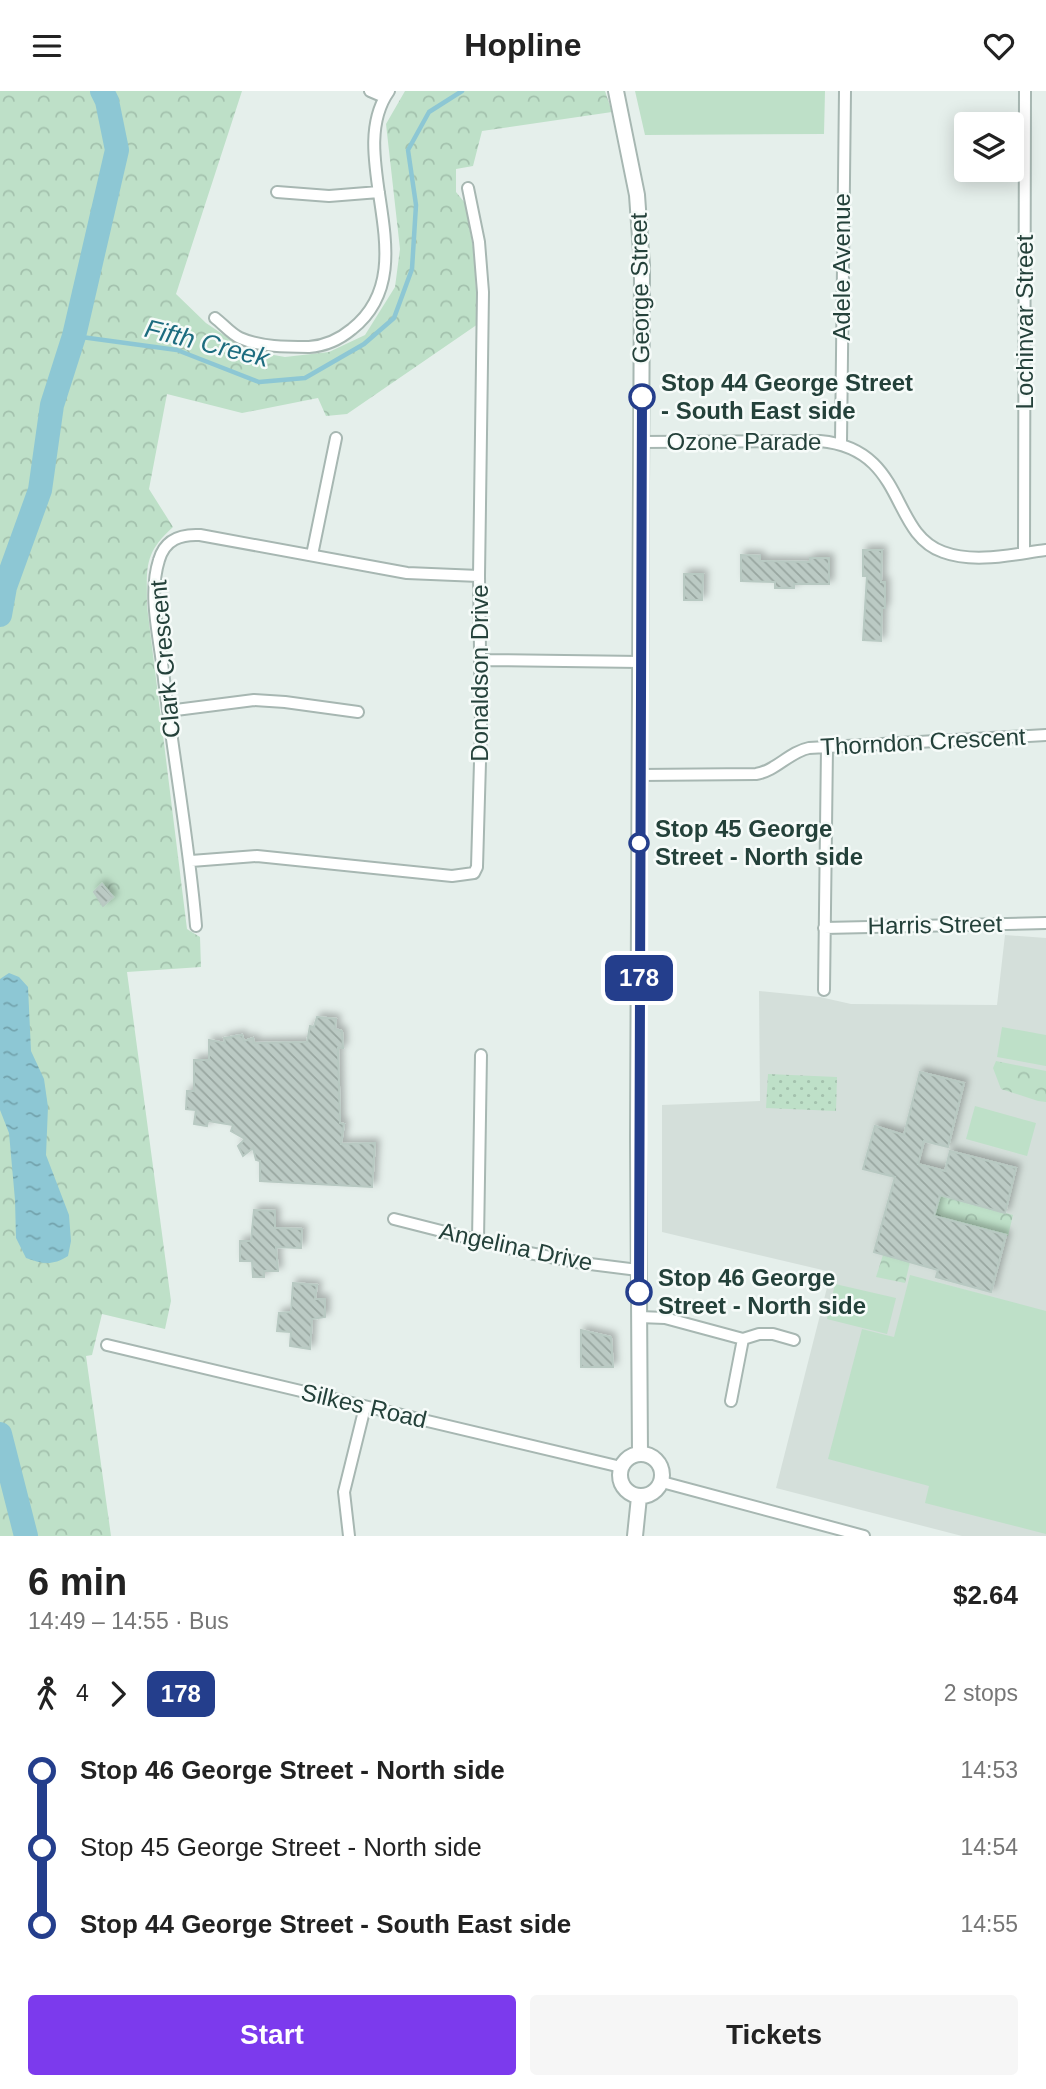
<!DOCTYPE html>
<meta charset="utf-8">
<style>
:root{--surface:#fff;--page:#f6f6f6;--text:#222;--muted:#767676;--accent:#7c3aed}
body{margin:0;font-family:Helvetica,sans-serif;background:var(--page);color:var(--text);height:100vh;display:flex;flex-direction:column;font-size:26px;white-space:nowrap}
*{box-sizing:border-box;margin:0}
p{font-size:23px;color:var(--muted)}
.icon{flex:none;width:38px;height:38px;fill:none;stroke:currentColor;stroke-width:2;stroke-linecap:round;stroke-linejoin:round}
.map{position:relative;height:1445px;overflow:hidden}
.sheet{display:flex;flex-direction:column;background:var(--surface);flex:1}
.sheet>*{flex:none}
.badge{padding:0 14px;border-radius:10px;font-size:24px;line-height:46px}
.fabs{position:absolute;left:954px;top:21px;display:grid;gap:14px}
.fabs a{display:grid;place-items:center;width:70px;height:70px;border-radius:7px;background:var(--surface);box-shadow:0 4px 18px #0003;font-size:35px}
.map>.badge{position:absolute;translate:-50% -50%;box-shadow:0 0 0 4px #fff}
.legs{display:flex;align-items:center;gap:10px;height:77px;padding:0 28px;font-size:23px}
.legs p{margin-inline-start:auto}
.overview{display:flex;align-items:center;justify-content:space-between;height:119px;padding:0 28px}
h1{font-size:38px;font-weight:700;line-height:52px}
.action{display:flex;gap:14px;margin-top:auto;padding:14px 28px}
.action a{flex:1;height:80px;border-radius:7px;background:var(--accent);color:#fff;font-size:28px;font-weight:700;line-height:80px;text-align:center}
.action a+a{background:var(--page);color:var(--text)}
ul{padding:0 28px;list-style:none}
li{display:flex;align-items:center;gap:24px;height:77px;font-size:26px}
li i{display:grid;place-items:center;width:10px;height:100%;margin:0 9px;background:currentColor}
li i::after{content:'';width:18px;height:18px;margin:-9px;border:5px solid;border-radius:50%;background:var(--surface)}
li p{margin-inline-start:auto}
li:first-child i{background:linear-gradient(#0000 50%,currentColor 0)}
li:last-child i{background:linear-gradient(currentColor 50%,#0000 0)}
header{display:flex;justify-content:space-between;align-items:center;height:91px;padding:0 28px;background:var(--surface);font-size:32px;font-weight:700}
.map>svg:first-child{display:block}
</style>
<header><svg class="icon" aria-label="menu" viewBox="0 0 24 24"><path d="M4 6h16M4 12h16M4 18h16"/></svg>Hopline<svg class="icon" aria-label="heart" viewBox="0 0 24 24"><path d="M12 20l-8-8c-3-5 5-10 8-4 3-6 11-1 8 4z"/></svg></header>
<div class="map">
<svg width="1046" height="1445" viewBox="0 0 1046 1445">
<defs>
<pattern id="park-crowns" width="20" height="18" patternUnits="userSpaceOnUse" patternTransform="scale(1.75)"><rect width="20" height="18" fill="#bee0c8"/><path d="M2 6a3 3 0 1 1 6 0M12 15a3 3 0 1 1 6 0" fill="none" stroke="#a3c1ad"/></pattern>
<pattern id="garden-dots" width="8" height="8" patternUnits="userSpaceOnUse" patternTransform="scale(1.75)"><rect width="8" height="8" fill="#bee0c8"/><path d="M2 2h.1M6 6h.1" fill="none" stroke="#a3c1ad" stroke-width="1.8" stroke-linecap="round"/></pattern>
<pattern id="water-ripples" width="26" height="14" patternUnits="userSpaceOnUse" patternTransform="scale(1.75)"><rect width="26" height="14" fill="#8dc7d4"/><path d="M2 4q2-2 4 0t4 0M15 11q2-2 4 0t4 0" fill="none" stroke="#73a3ad"/></pattern>
<pattern id="building-back-hatch" width="6" height="6" patternUnits="userSpaceOnUse" patternTransform="scale(1.75)"><rect width="6" height="6" fill="#bbcac4"/><path d="M-1 5l2 2M0 0l6 6M5-1l2 2" fill="none" stroke="#98a6a0"/></pattern>
<filter id="shadow"><feDropShadow dx="4" dy="-4" stdDeviation="3.5" flood-color="#0004"/></filter>
</defs>
<rect width="100%" height="100%" fill="#e5efeb"/>
<path fill="#d4dfda" d="M 1005,844 L 1046,847 L 1046,1445 L 962,1445 L 776,1397 L 831,1181 L 662,1141 L 662,1014 L 760,1010 L 759,900 L 820,906 L 851,913 L 997,914 Z"/>
<path fill="url(#park-crowns)" d="M 0,0 L 242,0 L 176,203 L 206,232 L 246,259 L 285,266 L 329,261 L 365,244 L 395,196 L 400,158 L 386,33 L 405,0 L 605,0 L 612,21 L 482,40 L 473,75 L 456,78 L 456,101 L 465,112 L 474,162 L 478,233 L 347,323 L 326,325 L 318,307 L 242,322 L 167,303 L 149,398 L 173,436 C 143,463 147,477 147,515 L 187,838 L 200,846 L 201,876 L 127,881 L 171,1210 L 165,1238 L 102,1223 L 92,1264 L 86,1265 L 111,1445 L 0,1445 Z
M 996,970 L 1046,980 L 1046,1011 L 1038,1010 L 1001,998 L 993,977 Z
M 940,1104 L 1013,1124 L 1008,1145 L 952,1130 L 938,1179 L 921,1174 Z
M 883,1164 L 910,1171 L 905,1192 L 876,1186 Z"/>
<path fill="url(#garden-dots)" d="M 768,983 L 837,986 L 836,1020 L 766,1017 Z"/>
<path fill="#bee0c8" d="M 635,0 L 825,0 L 824,43 L 645,44 Z
M 1002,936 L 1046,944 L 1046,975 L 997,966 Z
M 975,1015 L 1036,1032 L 1027,1065 L 966,1048 Z
M 910,1184 L 1046,1220 L 1046,1443 L 925,1412 L 929,1395 L 828,1368 L 862,1238 L 894,1246 Z
M 835,1193 L 896,1207 L 887,1243 L 827,1228 Z"/>
<path fill="url(#water-ripples)" d="M 9,882 L 19,886 L 28,896 L 31,960 L 44,988 L 48,1016 L 46,1064 L 69,1124 L 71,1150 L 68,1165 C 52,1175 43,1173 26,1167 L 16,1147 L 15,1109 L 9,1042 L 0,1019 L 0,888 Z"/>
<g fill="none" stroke-linecap="round" stroke-linejoin="round">
<path stroke="#8dc7d4" stroke-width="4.5" d="M 74,245 L 177,259 L 259,291 L 305,287 L 364,253 L 394,227 L 412,178 L 416,114 L 408,59 L 429,21 L 462,0"/>
<path stroke="#8dc7d4" stroke-width="24" d="M 0,524 L 5,496 L 40,399 L 52,314 L 74,245 L 117,59 L 107,10 L 102,0
M 0,1343 L 26,1445"/>
</g>
<path fill="url(#building-back-hatch)" stroke="#b8c9c2" stroke-width="2" filter="url(#shadow)" d="M 863,459 L 882,459 L 881,491 L 885,491 L 885,517 L 882,517 L 881,550 L 863,549 L 867,485 L 863,485 Z
M 741,464 L 760,465 L 760,470 L 810,471 L 810,467 L 829,467 L 829,493 L 794,493 L 794,497 L 775,497 L 775,491 L 741,490 Z
M 684,483 L 703,483 L 702,509 L 684,509 Z
M 102,793 L 113,806 L 103,815 L 94,801 Z
M 317,926 L 336,928 L 335,938 L 342,940 L 343,957 L 338,957 L 340,1032 L 344,1033 L 341,1053 L 375,1052 L 372,1096 L 260,1090 L 260,1070 L 256,1069 L 253,1057 L 243,1065 L 238,1055 L 245,1048 L 231,1040 L 233,1034 L 208,1030 L 207,1035 L 194,1033 L 196,1019 L 186,1018 L 187,1000 L 194,1000 L 194,969 L 209,969 L 209,949 L 225,952 L 224,947 L 242,944 L 244,950 L 253,947 L 254,952 L 307,951 L 310,935 L 314,936 Z
M 920,981 L 964,992 L 948,1056 L 924,1050 L 918,1073 L 945,1080 L 950,1060 L 1016,1077 L 1005,1122 L 940,1104 L 934,1125 L 1006,1144 L 991,1201 L 936,1186 L 938,1179 L 874,1161 L 895,1086 L 863,1078 L 875,1035 L 904,1044 Z
M 254,1119 L 275,1120 L 275,1137 L 302,1138 L 301,1157 L 276,1156 L 278,1180 L 264,1180 L 264,1186 L 253,1186 L 252,1170 L 240,1170 L 240,1150 L 251,1150 Z
M 293,1192 L 317,1194 L 315,1208 L 325,1208 L 325,1226 L 312,1228 L 310,1258 L 290,1255 L 291,1241 L 277,1240 L 279,1222 L 291,1221 Z
M 581,1239 L 611,1246 L 613,1276 L 581,1276 Z"/>
<g fill="none" stroke-linecap="round" stroke-linejoin="round">
<g stroke="#a7b7b2" stroke-width="14">
<path id="minor" d="M 370,0 L 384,6
M 277,101 L 329,105 L 379,101
M 215,227 C 223,233 231,243 240,247 C 260,256 287,256 309,256 C 325,255 340,248 352,238 C 429,177 342,66 389,0
M 641,351 L 820,350 C 907,358 889,442 943,461 C 975,473 1014,463 1046,459
M 841,352 L 845,0
M 1024,462 L 1025,0
M 312,464 L 336,347
M 481,569 L 640,571
M 168,620 L 254,609 L 285,611 L 358,621
M 640,684 L 756,683 C 776,680 789,661 809,657 L 1046,644
M 191,770 L 257,765 L 452,785 L 474,782 L 477,776 L 481,636 L 479,485 L 483,201 L 479,151 L 468,97
M 196,835 C 189,750 173,665 163,580 C 159,544 148,504 159,469 C 165,448 181,443 200,444 L 407,482 L 479,485
M 824,837 L 1046,832
M 824,899 L 827,656
M 394,1128 L 524,1161 L 582,1172 L 638,1179
M 478,1149 L 481,964
M 639,1226 L 665,1227 L 743,1248 L 759,1243 L 773,1243 L 794,1249
M 107,1254 L 621,1376
M 731,1310 L 743,1248
M 662,1391 L 864,1445
M 349,1445 L 344,1401 L 365,1316"/>
</g>
<g stroke="#a7b7b2" stroke-width="18">
<path id="tertiary" d="M 616,0 L 637,104 L 642,175 L 638,1047 L 640,1363
M620 1384a21 21 0 1 1 42 0a21 21 0 1 1-42 0Z
M 635,1445 L 639,1406"/>
</g>
<use href="#minor" stroke="#fff" stroke-width="10"/>
<use href="#tertiary" stroke="#fff" stroke-width="14"/>
</g>
<g fill="none" stroke-linecap="round" stroke-linejoin="round">
<g stroke="#fff" stroke-width="16">
<path id="line-1" d="M 639,1201 L 642,306"/>
</g>
<use href="#line-1" stroke="#243e8c" stroke-width="10"/>
</g>
<g fill="#fff" stroke="#243e8c" stroke-width="3.5">
<circle cx="642" cy="306" r="12"/>
<circle cx="639" cy="752" r="9"/>
<circle cx="639" cy="1201" r="12"/>
</g>
<g text-anchor="middle" stroke-width="5" stroke-linejoin="round" paint-order="stroke">
<g font-size="24" fill="#24413a" stroke="#f6fbf9">
<text transform="translate(842 176) rotate(-90)" y="8">Adele Avenue</text>
<text transform="translate(640 197) rotate(-91)" y="8">George Street</text>
<text transform="translate(1025 231) rotate(-90)" y="8">Lochinvar Street</text>
<text x="744" y="359">Ozone Parade</text>
<text transform="translate(165 568) rotate(-95)" y="8">Clark Crescent</text>
<text transform="translate(480 582) rotate(-90)" y="8">Donaldson Drive</text>
<text transform="translate(923 651) rotate(-3)" y="8">Thorndon Crescent</text>
<text transform="translate(935 834) rotate(-1)" y="8">Harris Street</text>
<text transform="translate(516 1156) rotate(12)" y="8">Angelina Drive</text>
<text transform="translate(364 1315) rotate(13)" y="8">Silkes Road</text>
</g>
<g font-size="24" font-weight="bold" fill="#24413a" stroke="#f6fbf9" text-anchor="start">
<text x="661" y="300">Stop 44 George Street<tspan x="661" dy="28">- South East side</tspan></text>
<text x="655" y="746">Stop 45 George<tspan x="655" dy="28">Street - North side</tspan></text>
<text x="658" y="1195">Stop 46 George<tspan x="658" dy="28">Street - North side</tspan></text>
</g>
<g font-size="26" font-style="italic" fill="#1c6c7f" stroke="#f6fbf9">
<text transform="translate(207 252) rotate(14)" y="9">Fifth Creek</text>
</g>
</g>
</svg>
<div class="fabs">
<a><svg class="icon" aria-label="layers" viewBox="0 0 24 24"><path d="M12 4l9 5-9 5-9-5zM3 14l9 5 9-5"/></svg></a>
</div>
<b class="badge" style="left:639px;top:887px;background:#243e8c;color:#fff">178</b>
</div>
<section class="sheet">
<div class="overview"><div><h1>6 min</h1><p>14:49 – 14:55 · Bus</p></div><b>$2.64</b></div>
<div class="legs"><svg class="icon" aria-label="walk" viewBox="0 0 24 24"><circle cx="13" cy="4" r="2"/><path d="M13 8l-2 6 4 7M11 14l-3 7M7 12l3-4h3l4 4"/></svg>4<svg class="icon" aria-label="forward" viewBox="0 0 24 24"><path d="M9 5l7 7-7 7"/></svg><b class="badge" style="background:#243e8c;color:#fff">178</b><p>2 stops</p></div>
<ul>
<li><i style="color:#243e8c"></i><b>Stop 46 George Street - North side</b><p>14:53</p></li>
<li><i style="color:#243e8c"></i><span>Stop 45 George Street - North side</span><p>14:54</p></li>
<li><i style="color:#243e8c"></i><b>Stop 44 George Street - South East side</b><p>14:55</p></li>
</ul>
<div class="action"><a>Start</a><a>Tickets</a></div>
</section>
